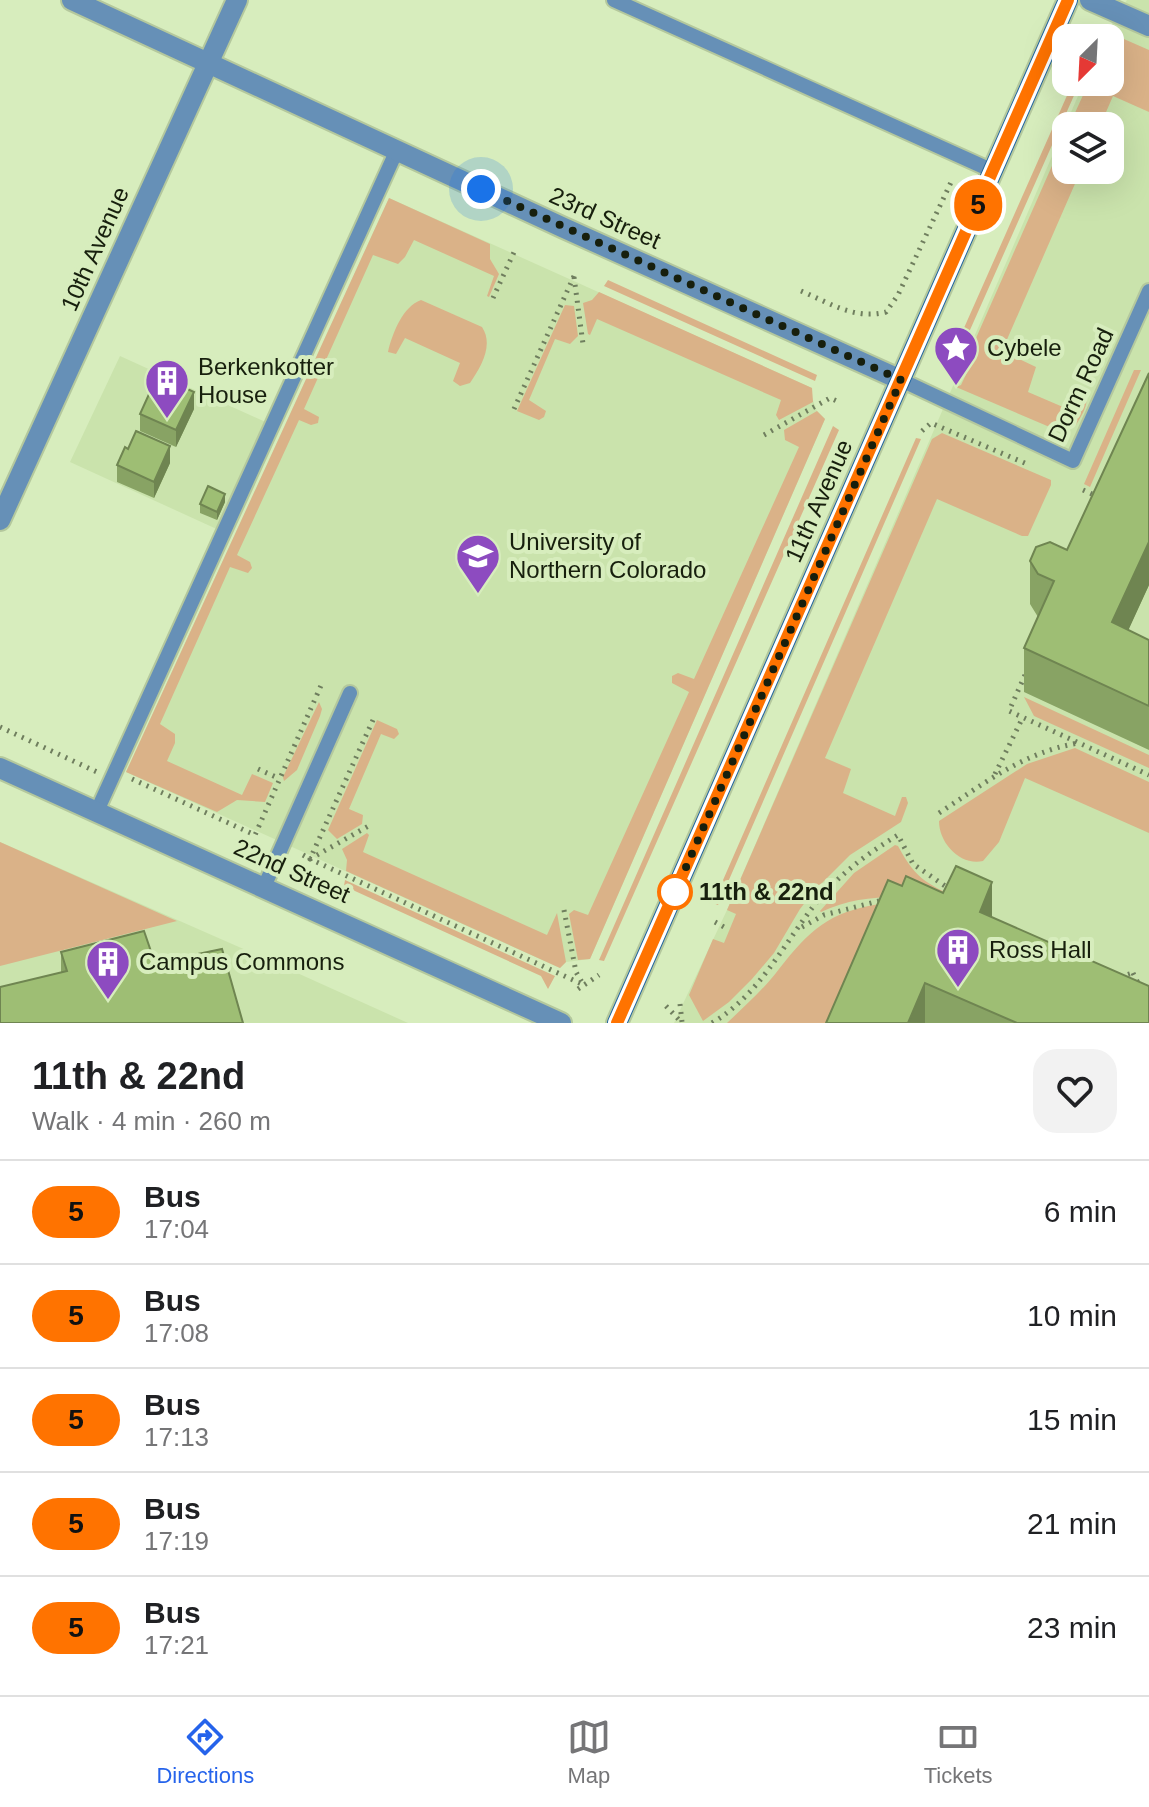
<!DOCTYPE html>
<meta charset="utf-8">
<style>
:root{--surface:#fff;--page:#f2f2f2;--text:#202124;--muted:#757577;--line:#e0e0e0;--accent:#2563eb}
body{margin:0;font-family:Helvetica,sans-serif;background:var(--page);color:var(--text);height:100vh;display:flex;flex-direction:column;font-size:30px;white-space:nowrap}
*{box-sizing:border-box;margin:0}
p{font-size:26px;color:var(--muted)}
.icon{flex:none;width:44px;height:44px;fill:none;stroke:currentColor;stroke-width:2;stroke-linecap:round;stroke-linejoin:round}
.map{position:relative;height:1023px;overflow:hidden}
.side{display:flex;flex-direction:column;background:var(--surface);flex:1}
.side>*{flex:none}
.badge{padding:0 16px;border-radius:26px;font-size:28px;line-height:52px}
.needle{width:52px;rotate:204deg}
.controls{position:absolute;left:1052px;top:24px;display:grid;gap:16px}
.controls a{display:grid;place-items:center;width:72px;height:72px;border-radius:16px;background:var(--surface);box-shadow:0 8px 32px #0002;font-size:40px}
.you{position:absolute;width:40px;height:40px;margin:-20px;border:6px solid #fff;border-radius:50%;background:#1a73e8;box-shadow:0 0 0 12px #1a73e833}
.map>.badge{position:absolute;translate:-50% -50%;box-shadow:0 0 0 4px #fff}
.round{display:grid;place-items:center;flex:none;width:84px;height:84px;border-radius:24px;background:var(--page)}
.summary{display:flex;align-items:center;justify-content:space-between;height:136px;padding:0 32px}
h1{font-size:38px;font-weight:800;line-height:60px}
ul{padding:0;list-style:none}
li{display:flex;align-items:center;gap:24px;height:104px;padding:0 32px;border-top:2px solid var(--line)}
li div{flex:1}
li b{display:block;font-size:30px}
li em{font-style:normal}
li .badge{min-width:88px;font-weight:700;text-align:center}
.dock{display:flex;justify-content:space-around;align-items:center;height:112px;border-top:2px solid var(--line);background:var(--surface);font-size:22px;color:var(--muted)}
.dock a{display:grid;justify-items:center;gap:4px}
.dock .selected{color:var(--accent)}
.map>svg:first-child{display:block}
</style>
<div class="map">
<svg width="1149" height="1023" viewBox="0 0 1149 1023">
<rect width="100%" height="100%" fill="#d7edbd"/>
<path fill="#cae3ac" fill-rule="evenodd" d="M 1127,0 L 1149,0 L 1149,1023 L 674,1023 L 727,910 L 1084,82 L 1110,82 L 1110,38 L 1103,38 ZM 1066,126 L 1110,126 L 1110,170 L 1066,170 Z
M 389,198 L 812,388 L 812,398 L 817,411 L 825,419 L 590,959 L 566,962 L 560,968 L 126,772 Z
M 120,356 L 270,424 L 221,531 L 70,462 Z
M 0,842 L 264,958 L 408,1023 L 0,1023 Z"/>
<path fill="#dab288" d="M 1117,36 L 1149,50 L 1149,112 L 1113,96 L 1100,126 L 1069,126 L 1089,82 L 1110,82 L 1110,39 Z
M 1073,82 L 1080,82 L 962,348 L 956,346 Z
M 1066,134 L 1066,170 L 1081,170 L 1002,351 L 1036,367 L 1028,392 L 1063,407 L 1072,389 L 1081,388 C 1093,399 1083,413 1076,425 L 1059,431 L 956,387 L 961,385 L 971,364 L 969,354 Z
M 389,198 L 490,244 L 490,259 L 499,274 L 489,297 L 487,296 L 494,276 L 414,240 L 405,257 L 398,264 L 373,255 L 304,409 L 319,417 L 318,423 L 311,425 L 299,420 L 237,555 L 250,562 L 252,568 L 248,573 L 230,567 L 160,724 L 175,734 L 175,743 L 167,761 L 242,795 L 252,774 L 273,783 L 265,802 L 237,800 L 217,812 L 126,772 Z
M 608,280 L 817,375 L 815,381 L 604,286 Z
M 599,292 L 812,388 L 813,402 L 779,420 L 776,415 L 781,400 L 597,319 L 590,335 L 588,334 L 583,303 L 592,300 Z
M 421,300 L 482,327 C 494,345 481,367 470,383 L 460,386 L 453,381 L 460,363 L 405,338 L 396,354 L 388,352 C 392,334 403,306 421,300 Z
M 565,305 L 574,306 L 578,336 L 570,344 L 555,339 L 529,400 L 546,411 L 544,417 L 539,420 L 517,411 Z
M 1134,370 L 1141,370 L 1090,487 L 1084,484 Z
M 817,411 L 825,419 L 590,959 L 578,960 L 569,914 L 574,910 L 588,915 L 689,692 L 672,683 L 672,676 L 678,673 L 694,679 L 799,447 L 785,440 L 784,430 Z
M 833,426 L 839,430 L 604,961 L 599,960 Z
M 942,433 L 1051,480 L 1051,485 L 1028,536 L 1022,536 L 937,499 L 825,758 L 851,769 L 843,793 L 895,816 L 902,797 L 906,797 L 908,803 L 901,822 L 850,855 L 814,891 L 800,909 L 774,953 L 752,979 L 729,1002 L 703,1021 L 689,995 L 713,939 L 724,943 L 736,914 L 727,910 L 932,439 Z
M 916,438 L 921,439 L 718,905 L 713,903 Z
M 1024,697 L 1149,755 L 1149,768 L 1034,716 Z
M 319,702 L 322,709 L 320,716 L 297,770 L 284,781 L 283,777 Z
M 377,720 L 397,729 L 399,734 L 394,739 L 381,734 L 349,809 L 363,815 L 362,824 L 337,839 L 328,830 Z
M 1075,748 L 1149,782 L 1149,833 L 1025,778 L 999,842 L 983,861 C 960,866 939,843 939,821 L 1027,764 Z
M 367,833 L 369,835 L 363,852 L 547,935 L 557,913 L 566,962 L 560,968 L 346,871 L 347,860 L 342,849 Z
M 0,842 L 170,918 L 177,921 L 0,966 Z
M 895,845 L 898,846 C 917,882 930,885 965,901 C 915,898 868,890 821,912 L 820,911 L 854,873 Z
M 345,880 L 555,976 L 548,989 L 541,976 L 344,886 Z
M 880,904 L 843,1023 L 727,1023 C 745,1006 764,989 779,969 C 810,930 828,912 880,904 Z"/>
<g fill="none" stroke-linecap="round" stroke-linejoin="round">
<g stroke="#b4c89d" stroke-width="18">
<path id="service" d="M 614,0 L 993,171
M 901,380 L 1073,461 L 1149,291
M 97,811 L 397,150
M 264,887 L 350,693"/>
</g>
<g stroke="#b4c89d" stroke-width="24">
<path id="minor" d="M 72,0 L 564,228 L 901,380
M 1090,0 L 1149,26
M 0,520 L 237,0"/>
</g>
<g stroke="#b4c89d" stroke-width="24">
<path id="tertiary" d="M 0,768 L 561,1023"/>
</g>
<g stroke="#b4c89d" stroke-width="24">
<path id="secondary" d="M 617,1023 L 1068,0"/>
</g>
<path stroke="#6f7e5e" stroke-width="5" stroke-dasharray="2 6" stroke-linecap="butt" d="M 574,277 L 583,344
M 801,291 C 830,303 854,320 886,312 L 898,295 L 953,178
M 493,298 L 515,250
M 514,409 L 574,276
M 922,431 L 931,423 L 1027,464
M 764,435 L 830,398 L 839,402
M 1083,490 L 1092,494
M 1025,675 L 1009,711 L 1149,775
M 373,720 L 310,859 L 584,985
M 0,727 L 97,772
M 258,769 L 278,778
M 995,774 L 1023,717
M 132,779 L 255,835 L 323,681
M 939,813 C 985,783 1022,753 1078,743
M 303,855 L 310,859 L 372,824
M 564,910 L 576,972 L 583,984
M 715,922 L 724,927
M 802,927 L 824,915 L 883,900
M 1133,973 L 1147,1001 L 1140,1018 C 1119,1007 1097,982 1133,973 Z
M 578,989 L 599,975
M 680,1004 L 682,1022
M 666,1006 L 682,1023
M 712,1023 C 763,993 787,936 825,892 C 847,869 871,851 898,835 L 913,864 L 951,890"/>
<use href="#service" stroke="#6690b7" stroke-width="14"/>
<use href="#minor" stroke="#6690b7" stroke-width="20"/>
<use href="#tertiary" stroke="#6690b7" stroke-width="20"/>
<use href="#secondary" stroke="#20659e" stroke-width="20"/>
</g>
<path fill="#88a364" d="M 1149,373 L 1149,585 L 1128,630 L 1149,640 L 1149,750 L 1024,692 L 1024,648 L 1038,617 L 1030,604 L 1030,561 L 1067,550 Z
M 154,393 L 194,409 L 176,447 L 140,431 L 140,414 Z
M 170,463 L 154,498 L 117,482 L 117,465 Z
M 225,502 L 217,520 L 200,513 L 200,504 Z
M 902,886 L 992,918 L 1149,1023 L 826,1023 Z
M 61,952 L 155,963 L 61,973 Z"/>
<path fill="#6f8551" d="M 194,392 L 194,409 L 176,447 L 176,430 Z
M 170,446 L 170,463 L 154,498 L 154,482 Z
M 225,494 L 225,502 L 217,520 L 217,512 Z
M 1149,542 L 1149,585 L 1112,666 L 1112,622 Z
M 992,882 L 992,925 L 980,912 Z
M 925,983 L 925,1023 L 908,1023 Z"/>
<path fill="#9ebe74" stroke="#6f8551" stroke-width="2" d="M 1149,373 L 1149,542 L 1112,622 L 1149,640 L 1149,706 L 1024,648 L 1054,581 L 1038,574 L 1030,561 L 1036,547 L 1050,542 L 1067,550 Z
M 161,377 L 194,392 L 176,430 L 140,414 L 150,392 L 154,393 Z
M 136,431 L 170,446 L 154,482 L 117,465 L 125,447 L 128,449 Z
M 208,486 L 225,494 L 217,512 L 200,504 Z
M 956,866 L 992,882 L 980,912 L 1149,986 L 1149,1023 L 1017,1023 L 925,983 L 908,1023 L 826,1023 L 888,880 L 902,886 L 906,876 L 943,893 Z
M 144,931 L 155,963 L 222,949 L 243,1023 L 0,1023 L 0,987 L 67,971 L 61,952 Z"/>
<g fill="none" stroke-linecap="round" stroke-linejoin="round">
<g stroke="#fff" stroke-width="18">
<path id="line" d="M 617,1023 L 1068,0"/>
</g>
<use href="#line" stroke="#ff7300" stroke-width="12"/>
<path stroke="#171f0d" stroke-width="8" stroke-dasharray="0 14.4" d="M 481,189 L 901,380 L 675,892"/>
</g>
<defs>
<g id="sight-pin" transform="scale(2.3)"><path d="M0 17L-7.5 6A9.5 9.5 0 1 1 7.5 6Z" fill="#8d4bc0" stroke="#d7edbd"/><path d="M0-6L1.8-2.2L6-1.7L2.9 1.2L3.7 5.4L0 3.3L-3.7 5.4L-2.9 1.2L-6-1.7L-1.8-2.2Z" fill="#fff"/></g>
<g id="building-pin" transform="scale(2.3)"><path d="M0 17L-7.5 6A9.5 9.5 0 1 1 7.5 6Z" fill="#8d4bc0" stroke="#d7edbd"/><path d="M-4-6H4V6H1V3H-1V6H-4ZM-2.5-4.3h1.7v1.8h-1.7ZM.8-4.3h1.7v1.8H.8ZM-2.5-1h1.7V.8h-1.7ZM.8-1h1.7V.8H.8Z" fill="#fff"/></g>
<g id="university-pin" transform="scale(2.3)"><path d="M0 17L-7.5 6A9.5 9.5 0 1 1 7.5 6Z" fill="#8d4bc0" stroke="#d7edbd"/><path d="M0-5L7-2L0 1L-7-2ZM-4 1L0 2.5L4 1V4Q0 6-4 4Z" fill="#fff"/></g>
</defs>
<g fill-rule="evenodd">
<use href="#sight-pin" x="956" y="348"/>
<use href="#building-pin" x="167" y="381"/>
<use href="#university-pin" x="478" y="556"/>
<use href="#building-pin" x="958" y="950"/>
<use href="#building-pin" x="108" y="962"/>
</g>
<circle fill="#fff" stroke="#ff7300" stroke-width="4" cx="675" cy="892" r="16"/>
<g text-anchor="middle" stroke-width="8" stroke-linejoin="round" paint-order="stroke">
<g font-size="24" fill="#171f0d" stroke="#d7edbd">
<text transform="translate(605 218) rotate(24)" y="8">23rd Street</text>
<text transform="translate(95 249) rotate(-66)" y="8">10th Avenue</text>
<text transform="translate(1081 385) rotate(-65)" y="8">Dorm Road</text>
<text transform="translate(819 501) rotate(-66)" y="8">11th Avenue</text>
<text transform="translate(292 871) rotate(24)" y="8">22nd Street</text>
</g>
<g font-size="24" fill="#171f0d" stroke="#d7edbd" text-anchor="start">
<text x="987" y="356">Cybele</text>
<text x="198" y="375">Berkenkotter<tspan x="198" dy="28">House</tspan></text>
<text x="509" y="550">University of<tspan x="509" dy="28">Northern Colorado</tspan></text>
<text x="989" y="958">Ross Hall</text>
<text x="139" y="970">Campus Commons</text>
</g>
<g font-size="24" font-weight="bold" fill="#171f0d" stroke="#d7edbd" text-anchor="start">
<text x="699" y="900">11th &amp; 22nd</text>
</g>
</g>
</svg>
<div class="controls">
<a><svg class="needle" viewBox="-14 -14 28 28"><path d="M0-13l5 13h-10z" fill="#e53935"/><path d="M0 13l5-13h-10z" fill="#757577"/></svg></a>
<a><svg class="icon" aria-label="layers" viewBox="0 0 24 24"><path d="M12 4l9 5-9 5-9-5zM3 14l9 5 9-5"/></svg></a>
</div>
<div class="you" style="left:481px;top:189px"></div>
<b class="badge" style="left:978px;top:205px;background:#ff7300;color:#111">5</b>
</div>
<section class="side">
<div class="summary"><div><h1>11th &amp; 22nd</h1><p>Walk · 4 min · 260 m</p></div><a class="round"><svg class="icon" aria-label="heart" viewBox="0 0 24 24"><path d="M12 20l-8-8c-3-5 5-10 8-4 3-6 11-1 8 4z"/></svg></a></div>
<ul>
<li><span class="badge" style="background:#ff7300;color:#111">5</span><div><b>Bus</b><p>17:04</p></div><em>6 min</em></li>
<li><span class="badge" style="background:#ff7300;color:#111">5</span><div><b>Bus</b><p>17:08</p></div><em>10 min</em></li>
<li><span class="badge" style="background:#ff7300;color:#111">5</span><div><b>Bus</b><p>17:13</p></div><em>15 min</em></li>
<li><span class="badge" style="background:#ff7300;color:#111">5</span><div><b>Bus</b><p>17:19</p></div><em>21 min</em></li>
<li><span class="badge" style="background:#ff7300;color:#111">5</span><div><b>Bus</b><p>17:21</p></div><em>23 min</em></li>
</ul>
</section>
<nav class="dock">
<a class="selected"><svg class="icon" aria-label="directions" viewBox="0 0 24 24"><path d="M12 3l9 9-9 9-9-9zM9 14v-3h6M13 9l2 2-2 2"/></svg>Directions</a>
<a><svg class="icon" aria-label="map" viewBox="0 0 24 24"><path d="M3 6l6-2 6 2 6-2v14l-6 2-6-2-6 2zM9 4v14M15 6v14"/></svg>Map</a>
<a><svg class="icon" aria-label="tickets" viewBox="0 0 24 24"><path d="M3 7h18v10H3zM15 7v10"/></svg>Tickets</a>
</nav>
